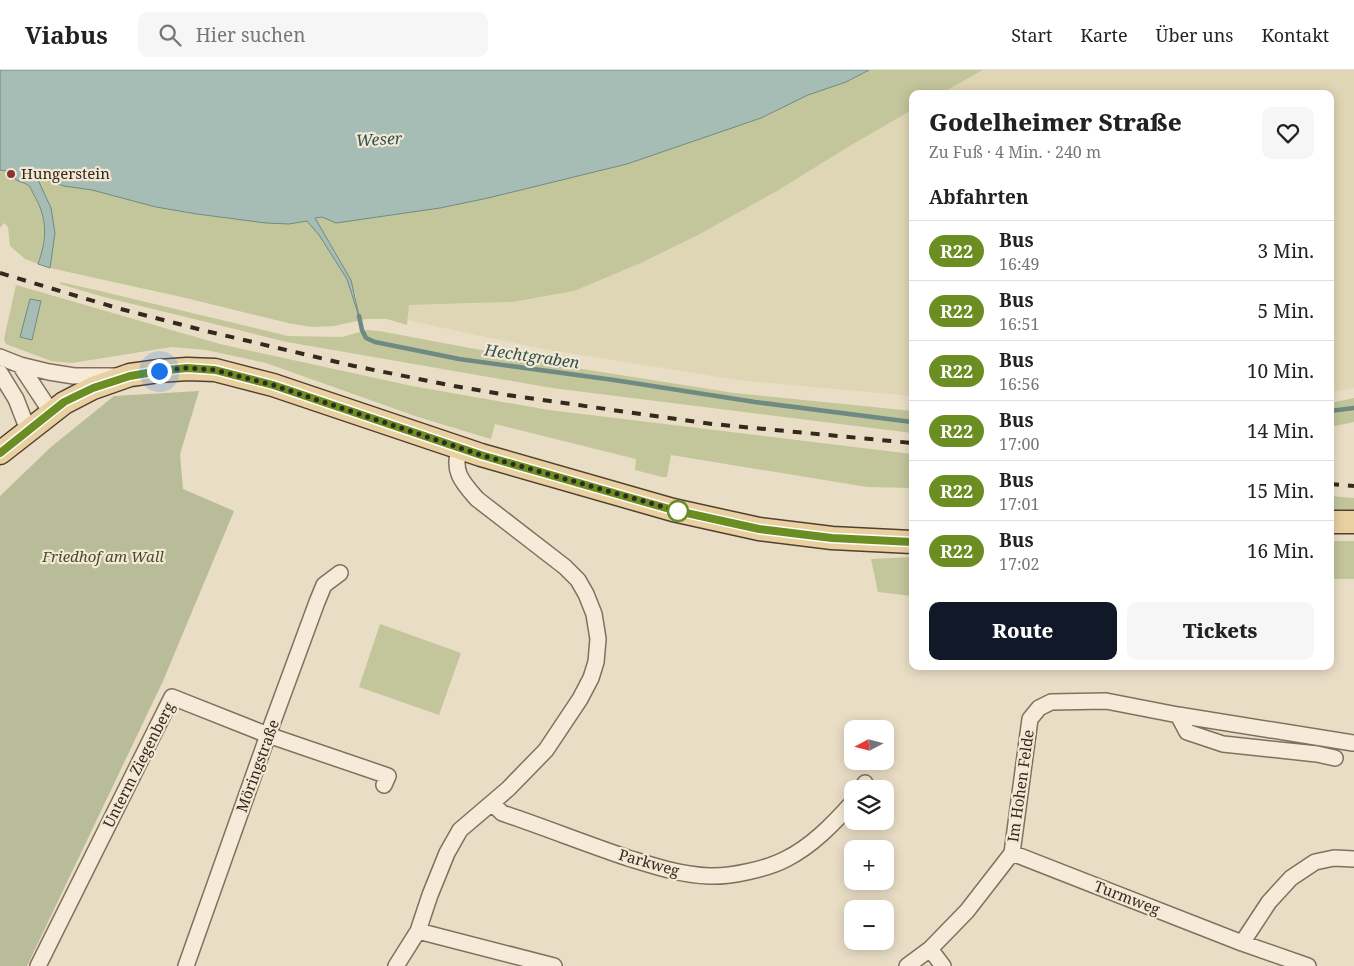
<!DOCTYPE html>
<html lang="de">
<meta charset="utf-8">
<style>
:root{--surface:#fff;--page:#f6f6f6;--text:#222;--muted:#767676;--line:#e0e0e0;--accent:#111827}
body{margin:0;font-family:"Noto Serif",serif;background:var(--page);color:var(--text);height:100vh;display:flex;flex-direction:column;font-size:19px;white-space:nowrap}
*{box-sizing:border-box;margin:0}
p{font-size:16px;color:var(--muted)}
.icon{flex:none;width:28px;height:28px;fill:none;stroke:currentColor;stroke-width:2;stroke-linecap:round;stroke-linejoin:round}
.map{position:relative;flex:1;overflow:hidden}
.details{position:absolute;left:909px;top:20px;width:425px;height:580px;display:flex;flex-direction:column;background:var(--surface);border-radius:10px;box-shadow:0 2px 12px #0003}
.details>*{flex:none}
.badge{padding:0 10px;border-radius:16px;font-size:18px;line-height:32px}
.needle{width:32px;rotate:263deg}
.tools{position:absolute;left:844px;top:650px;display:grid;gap:10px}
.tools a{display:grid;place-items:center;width:50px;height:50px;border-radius:10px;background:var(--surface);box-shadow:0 2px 12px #0003;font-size:25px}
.you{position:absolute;width:25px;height:25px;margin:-12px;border:4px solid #fff;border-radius:50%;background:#1a73e8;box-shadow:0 0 0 8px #1a73e833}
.map>.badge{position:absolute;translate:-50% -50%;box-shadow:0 0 0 2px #fff}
h2{padding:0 20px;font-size:19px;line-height:45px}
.round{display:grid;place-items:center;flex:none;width:52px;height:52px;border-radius:10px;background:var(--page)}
.headline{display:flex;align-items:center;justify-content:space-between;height:85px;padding:0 20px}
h1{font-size:24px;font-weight:800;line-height:38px}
.primary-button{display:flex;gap:10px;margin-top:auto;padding:10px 20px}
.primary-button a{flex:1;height:58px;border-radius:10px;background:var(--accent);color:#fff;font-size:20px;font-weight:800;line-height:58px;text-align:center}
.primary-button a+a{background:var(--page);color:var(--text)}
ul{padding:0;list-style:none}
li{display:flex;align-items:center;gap:15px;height:60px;padding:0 20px;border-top:1px solid var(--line)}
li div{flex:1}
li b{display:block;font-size:19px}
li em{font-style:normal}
li .badge{min-width:55px;font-weight:700;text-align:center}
header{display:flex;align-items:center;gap:30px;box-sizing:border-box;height:70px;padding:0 25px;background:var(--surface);border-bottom:1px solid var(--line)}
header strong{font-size:24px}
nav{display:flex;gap:28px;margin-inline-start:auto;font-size:18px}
.search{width:350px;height:45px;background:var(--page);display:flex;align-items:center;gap:12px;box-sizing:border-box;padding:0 18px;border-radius:10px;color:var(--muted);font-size:19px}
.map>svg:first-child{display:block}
</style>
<header>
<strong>Viabus</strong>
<div class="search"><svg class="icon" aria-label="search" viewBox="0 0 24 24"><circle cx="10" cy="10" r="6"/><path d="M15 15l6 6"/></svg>Hier suchen</div>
<nav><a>Start</a><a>Karte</a><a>Über uns</a><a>Kontakt</a></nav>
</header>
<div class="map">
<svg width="1354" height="896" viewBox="0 0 1354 896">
<rect width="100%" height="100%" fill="#e9ddc5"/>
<path fill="#ded6b4" d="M 983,0 L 1354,0 L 1354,318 L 1330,322 L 1330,24 L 940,24 Z
M 912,40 L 912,326 L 738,310 L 544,279 L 429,255 L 408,250 L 408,235 L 463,234 L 513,232 L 554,225 L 574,221 L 589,214 L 643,192 L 698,165 L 777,121 L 848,77 Z"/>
<path fill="#c3c69a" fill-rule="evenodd" d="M 869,0 L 983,0 L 940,24 L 912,24 L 912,40 L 848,77 L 777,121 L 698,165 L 643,192 L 574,221 L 513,232 L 409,235 L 407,255 L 387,249 L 366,249 L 334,256 L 312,257 L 288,253 L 186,228 L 50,198 L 55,163 L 51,138 L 39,112 L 39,108 L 64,116 L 92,120 L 156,137 L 197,144 L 266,153 L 289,154 L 307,151 L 319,165 L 347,209 L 358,244 L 356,227 L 351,210 L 315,148 L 322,147 L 336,153 L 440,138 L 488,128 L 627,94 L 761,48 L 808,25 L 846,12 Z
M 0,100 L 12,102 L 16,110 C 20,112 25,113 28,115 C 31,117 32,122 34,125 C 48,149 47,169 38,194 L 25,189 L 10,176 L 8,157 L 4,153 L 0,158 Z
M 60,212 L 100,221 L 288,266 L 342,267 L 367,260 L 379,261 L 576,298 L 734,323 L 912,341 L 912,363 L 552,318 L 287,272 L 100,226 L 60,214 Z
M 16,215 L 220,274 L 412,316 L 549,340 L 912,384 L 912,418 L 867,417 L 671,385 L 667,407 L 662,407 L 635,400 L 636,389 L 495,354 L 491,369 L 418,347 L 266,293 L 206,280 L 172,277 L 72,293 L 51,291 L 6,274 L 4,269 ZM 30,229 L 41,232 L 32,270 L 21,267 Z
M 1354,328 L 1354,352 L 1330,357 L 1330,333 Z
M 1330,426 L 1354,428 L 1354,444 L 1330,443 Z
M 1330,471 L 1354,471 L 1354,509 L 1330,509 Z
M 912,487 L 912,526 L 878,522 L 871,489 Z
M 380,554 L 461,583 L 439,645 L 359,617 Z"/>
<path fill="#b9bc99" d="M 199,321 L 180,384 L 183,419 L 234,441 L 163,611 L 27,896 L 0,896 L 0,426 L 51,377 L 114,326 Z"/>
<path fill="#a6bdb6" stroke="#6e8a82" d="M 0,0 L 869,0 L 846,12 L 808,25 L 761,48 L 627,94 L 488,128 L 440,138 L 336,153 L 322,147 L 315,148 L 351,210 L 360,250 L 347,209 L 319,165 L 307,151 L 289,154 L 266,153 L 197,144 L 156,137 L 92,120 L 64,116 L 40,108 L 39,112 L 51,138 L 55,163 L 50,198 L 38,194 C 47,169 48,149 34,125 C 32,122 31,117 28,115 C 25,113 20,112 16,110 L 12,102 L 0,100 Z
M 30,229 L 41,231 L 32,270 L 20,267 Z"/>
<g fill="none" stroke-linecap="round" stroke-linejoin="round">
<path stroke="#6e8a82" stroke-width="4.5" d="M 359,246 L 362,260 L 366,268 L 375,272 L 459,289 L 614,310 L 755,332 L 912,352
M 1330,341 L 1354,338"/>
<g stroke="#82705d" stroke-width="18">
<path id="street" d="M 0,287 L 20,295 L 51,342
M 20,295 L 49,302 L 74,306 L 114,306
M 0,303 L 16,329 L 28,360
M 1178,645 L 1187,662 L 1223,674 L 1317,684 L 1335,688
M 862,719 L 865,713
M 492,733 L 502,743 C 544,757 586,774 628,788 C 654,796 680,805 709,806 C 730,807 767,799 786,789 C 812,776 833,754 852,733
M 1012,783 L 1242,873 L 1308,896
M 418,861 L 554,896
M 1242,873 L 1269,832 L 1291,808 L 1315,792 L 1334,788 L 1354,789
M 930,879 L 943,896
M 38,896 L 172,627 L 268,665 L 388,706 L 384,715
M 186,896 L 268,665 L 317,532 L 324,515 L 340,503
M 396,896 L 418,861 L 430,825 L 447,783 L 460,760 L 508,719 L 546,680 L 580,629 L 591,608 L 596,592 L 598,569 L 594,544 L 586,524 L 578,510 L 565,497 L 477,429 C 463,413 451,401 460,378
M 907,896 L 930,879 L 967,841 L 1012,783 L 1030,649 L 1039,638 L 1051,632 L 1106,631 L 1178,645 L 1353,673"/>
</g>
<g stroke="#513f31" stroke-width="25">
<path id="primary" d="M 0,383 L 64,333 L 93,318 L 130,305 L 159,301 L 187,299 L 215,300 L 273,315 L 481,385 L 673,440 L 759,459 L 832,468 L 912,472
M 1330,452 L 1354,452"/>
</g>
<use href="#street" stroke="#f5ebd8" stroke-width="15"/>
<use href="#primary" stroke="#e9d0a1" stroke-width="22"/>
<path stroke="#34291f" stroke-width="4" stroke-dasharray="9 9" stroke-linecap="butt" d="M 0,203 L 117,238 L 206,261 L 354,296 L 454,316 L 507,325 L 712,354 L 912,373
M 1330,414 L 1354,416"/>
</g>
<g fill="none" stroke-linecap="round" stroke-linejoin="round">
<g stroke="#fff" stroke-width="11">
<path id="line" d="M 0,383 L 64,332 L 93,318 L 130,306 L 159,301 L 187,298 L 215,300 L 273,315 L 481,385 L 673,440 L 759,459 L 832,468 L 912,472"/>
</g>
<use href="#line" stroke="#6b8e23" stroke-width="8"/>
<path stroke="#34291f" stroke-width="5" stroke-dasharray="0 9" d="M 159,301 L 187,298 L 215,300 L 273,315 L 481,385 L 678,441"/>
</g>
<circle fill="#8b3337" stroke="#f2e8d4" stroke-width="2" cx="11" cy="104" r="5"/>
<circle fill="#fff" stroke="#6b8e23" stroke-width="2.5" cx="678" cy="441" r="10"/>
<g text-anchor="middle" stroke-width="4.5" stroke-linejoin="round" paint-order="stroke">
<g font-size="15" fill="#34291f" stroke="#f2e8d4" text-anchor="start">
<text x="21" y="109">Hungerstein</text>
</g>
<g font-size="15" font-style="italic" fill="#464e28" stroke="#f2e8d4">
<text x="103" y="492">Friedhof am Wall</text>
</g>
<g font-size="15" fill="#34291f" stroke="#f2e8d4">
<text transform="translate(139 695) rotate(-63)" y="5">Unterm Ziegenberg</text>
<text transform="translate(258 696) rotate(-70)" y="5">Möringstraße</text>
<text transform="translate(1021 716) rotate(-82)" y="5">Im Hohen Felde</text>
<text transform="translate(649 793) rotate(16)" y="5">Parkweg</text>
<text transform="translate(1127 828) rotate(21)" y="5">Turmweg</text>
</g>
<g font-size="16" font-style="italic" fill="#30524f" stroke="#f2e8d4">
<text transform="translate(379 69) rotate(-3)" y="6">Weser</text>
<text transform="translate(532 286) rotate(8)" y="6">Hechtgraben</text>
</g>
</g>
</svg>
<div class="tools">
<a><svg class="needle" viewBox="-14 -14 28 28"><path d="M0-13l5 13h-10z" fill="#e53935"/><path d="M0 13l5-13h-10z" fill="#767676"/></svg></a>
<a><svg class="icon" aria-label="layers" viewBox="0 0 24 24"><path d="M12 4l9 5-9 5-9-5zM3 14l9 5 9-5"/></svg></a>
<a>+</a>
<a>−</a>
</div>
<div class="you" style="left:159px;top:301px"></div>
<section class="details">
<div class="headline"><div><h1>Godelheimer Straße</h1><p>Zu Fuß · 4 Min. · 240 m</p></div><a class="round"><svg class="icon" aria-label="heart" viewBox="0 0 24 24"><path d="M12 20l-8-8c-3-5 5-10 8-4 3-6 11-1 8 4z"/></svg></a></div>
<h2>Abfahrten</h2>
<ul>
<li><span class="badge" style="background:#6b8e23;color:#fff">R22</span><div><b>Bus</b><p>16:49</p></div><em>3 Min.</em></li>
<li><span class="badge" style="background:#6b8e23;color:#fff">R22</span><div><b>Bus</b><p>16:51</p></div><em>5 Min.</em></li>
<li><span class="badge" style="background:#6b8e23;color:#fff">R22</span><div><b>Bus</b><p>16:56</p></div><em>10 Min.</em></li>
<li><span class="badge" style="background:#6b8e23;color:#fff">R22</span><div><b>Bus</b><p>17:00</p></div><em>14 Min.</em></li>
<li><span class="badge" style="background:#6b8e23;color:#fff">R22</span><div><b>Bus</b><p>17:01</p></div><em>15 Min.</em></li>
<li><span class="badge" style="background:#6b8e23;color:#fff">R22</span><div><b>Bus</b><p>17:02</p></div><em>16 Min.</em></li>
</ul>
<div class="primary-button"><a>Route</a><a>Tickets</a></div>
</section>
</div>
